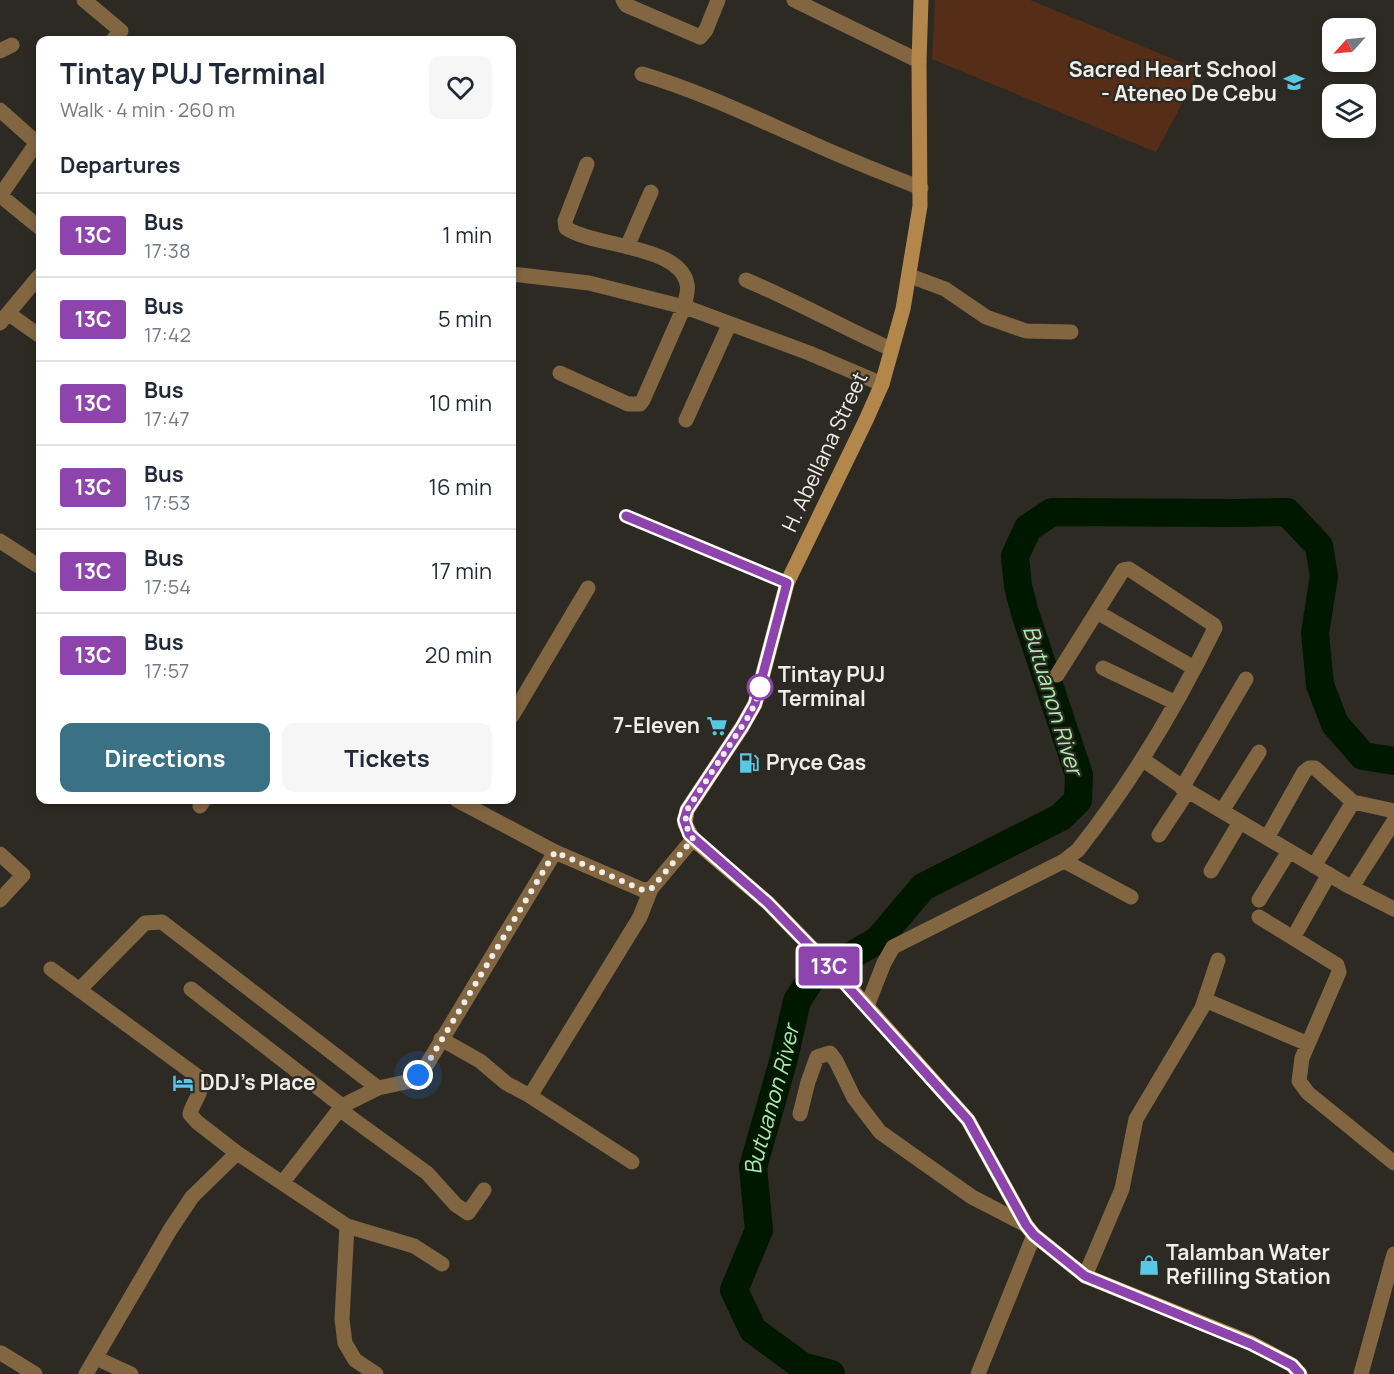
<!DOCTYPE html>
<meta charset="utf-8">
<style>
:root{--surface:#fff;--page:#f6f6f7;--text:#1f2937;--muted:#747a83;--line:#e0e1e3;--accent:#3a7185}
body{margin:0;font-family:Manrope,sans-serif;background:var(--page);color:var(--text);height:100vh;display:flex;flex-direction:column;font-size:22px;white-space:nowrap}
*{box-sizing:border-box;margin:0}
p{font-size:20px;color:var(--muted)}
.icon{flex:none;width:33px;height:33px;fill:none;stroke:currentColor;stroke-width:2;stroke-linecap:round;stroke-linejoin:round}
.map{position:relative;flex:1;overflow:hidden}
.drawer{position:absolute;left:36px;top:36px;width:480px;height:768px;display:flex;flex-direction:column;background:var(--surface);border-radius:12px;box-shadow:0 3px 9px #0003}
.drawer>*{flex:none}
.badge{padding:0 12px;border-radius:4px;font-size:21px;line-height:39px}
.needle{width:39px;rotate:243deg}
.tools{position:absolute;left:1322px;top:18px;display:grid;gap:12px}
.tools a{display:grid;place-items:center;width:54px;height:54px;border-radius:12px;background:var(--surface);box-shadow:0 3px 9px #0003;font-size:30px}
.you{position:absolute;width:30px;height:30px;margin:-15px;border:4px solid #fff;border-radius:50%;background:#1a73e8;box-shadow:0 0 0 9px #1a73e833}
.map>.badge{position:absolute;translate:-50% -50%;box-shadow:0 0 0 3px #fff}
h2{padding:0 24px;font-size:22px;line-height:54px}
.round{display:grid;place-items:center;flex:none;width:63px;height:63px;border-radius:12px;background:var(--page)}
.summary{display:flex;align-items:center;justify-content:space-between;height:102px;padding:0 24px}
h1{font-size:28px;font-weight:700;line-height:45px}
.cta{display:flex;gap:12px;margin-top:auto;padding:12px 24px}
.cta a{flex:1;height:69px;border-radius:12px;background:var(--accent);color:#fff;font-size:24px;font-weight:700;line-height:69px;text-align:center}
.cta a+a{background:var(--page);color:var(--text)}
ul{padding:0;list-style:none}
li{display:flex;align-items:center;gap:18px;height:84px;padding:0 24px;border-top:2px solid var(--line)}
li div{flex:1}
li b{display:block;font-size:22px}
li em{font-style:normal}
li .badge{min-width:66px;font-weight:700;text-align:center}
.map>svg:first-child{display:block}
</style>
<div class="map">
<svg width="1394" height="1374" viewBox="0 0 1394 1374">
<rect width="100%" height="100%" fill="#2c2a23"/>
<path fill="#562e18" d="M 935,0 L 1030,0 L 1200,70 L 1156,152 L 932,59 Z"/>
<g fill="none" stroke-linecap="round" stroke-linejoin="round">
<path stroke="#001700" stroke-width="28" id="s1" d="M 831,1374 L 802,1366 L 753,1330 L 734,1290 L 759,1230 L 753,1167 L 783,1062 L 797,1001 L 811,979 L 878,940 L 923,887 L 1061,817 L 1078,800 L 1079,775 L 1025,613 L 1018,586 L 1015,556 L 1028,528 L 1052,512 L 1238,513 L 1287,512 L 1319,546 L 1324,576 L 1315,633 L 1320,685 L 1335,724 L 1363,756 L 1394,761"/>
<path stroke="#826642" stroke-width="15" d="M 84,0 L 121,31 L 113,40
M 623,0 L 626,5 L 700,37 L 706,30 L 718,0
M 794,0 L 919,61
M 0,51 L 12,45
M 642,74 C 702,92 757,119 814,144 C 849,160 885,174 921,188
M 0,110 L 37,143
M 0,196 L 40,138
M 1,196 L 40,228
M 627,247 L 651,192
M 512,274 L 589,283 L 688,308 L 809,353 L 882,384
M 910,276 L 945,289 L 986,317 L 1026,331 L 1071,332
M 746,280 C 796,301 842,327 891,349
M 9,314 L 40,336
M 0,323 L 40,275
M 560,373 L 628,404 L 640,404 L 643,400 L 684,307 C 685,300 689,291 687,284 C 680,245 594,247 566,228 L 565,221 L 587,164
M 686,420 L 729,325
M 0,541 L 40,567
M 1097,612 L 1194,668
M 1103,668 L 1174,702
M 512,716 L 588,588
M 1142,759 L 1188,791 L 1345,884 L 1394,909
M 1182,788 L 1246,679
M 457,800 L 555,852 L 643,890 L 651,889
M 200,806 L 204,800
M 1222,811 L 1259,752
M 1159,835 L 1188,791
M 1267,838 L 1304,772 L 1309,768 L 1315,768 L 1353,802 L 1394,811
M 0,854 L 23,875 L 0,900
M 1064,861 L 1131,897
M 1314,866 L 1353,802
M 1211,871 L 1240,822
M 1352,887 L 1394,821
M 1259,900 L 1289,851
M 1259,917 L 1337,965 L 1339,972 L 1302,1058 L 1299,1081 L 1308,1093 L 1394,1163
M 1298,929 L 1329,874
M 51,969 L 197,1076 C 207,1090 193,1100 190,1114 L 197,1122 L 237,1153 L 347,1226 L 342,1319 L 345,1343 L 355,1360 L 376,1374
M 191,989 L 342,1106
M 79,990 L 145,923 L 162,922 L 378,1088
M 1205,1000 L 1308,1044
M 867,1006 L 884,963 L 893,947 L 1064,861 L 1078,850 C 1130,784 1178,704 1215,628 L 1214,625 L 1129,569 L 1123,570 L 1057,675
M 441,1039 L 480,1061 L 506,1083 L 530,1096 L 632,1162
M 530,1096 L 640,917 L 651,889 L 693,839
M 339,1109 L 427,1173 L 456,1205 L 468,1213 L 484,1190
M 800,1114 L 808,1082 L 817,1057 L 830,1053 L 836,1061 L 854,1098 L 880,1132 L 972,1197 L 1026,1225
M 283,1182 L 342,1106 L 378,1088 L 411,1081 L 426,1066 L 555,852
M 347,1226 L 414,1246 L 442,1264
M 1085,1276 L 1122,1189 L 1136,1119 L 1202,1008 L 1218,960
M 1,1353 L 35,1374
M 96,1358 L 131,1374
M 86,1374 L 170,1230 L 192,1197 L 237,1153
M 978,1374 L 1034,1235
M 1361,1374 L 1394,1254"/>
<path stroke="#b3874c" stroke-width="15" d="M 921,0 L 919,61 L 920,206 L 903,309 L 882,384 L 866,420 L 787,583 L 755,704 L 742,727 L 687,810 L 685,824 L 693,839 L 768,903 L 844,981 L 968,1120 L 1026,1225 L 1034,1235 L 1085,1276 L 1251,1343 L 1292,1365 L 1300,1374"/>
</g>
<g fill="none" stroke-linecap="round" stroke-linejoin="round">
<g stroke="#fff" stroke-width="14">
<path id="line" d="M 626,516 L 787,583 L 755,704 L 742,727 L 687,810 L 684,820 L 689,834 L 768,903 L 829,966 L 968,1120 L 1026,1225 L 1034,1235 L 1085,1276 L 1251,1344 L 1292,1365 L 1300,1374"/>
</g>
<use href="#line" stroke="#8e44ad" stroke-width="9"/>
<path stroke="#eeede8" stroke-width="6" stroke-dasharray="0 10.8" d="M 418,1075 L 426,1066 L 555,852 L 643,890 L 651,889 L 693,839 L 685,824 L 687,810 L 748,717 L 755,704 L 760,687"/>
</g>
<defs>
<g id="school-bare" transform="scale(1.62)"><path d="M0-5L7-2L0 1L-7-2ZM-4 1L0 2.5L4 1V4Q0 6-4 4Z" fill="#5ac8e5" stroke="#2c2a23" stroke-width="2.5" paint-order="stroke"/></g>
<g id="supermarket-bare" transform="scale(1.62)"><path d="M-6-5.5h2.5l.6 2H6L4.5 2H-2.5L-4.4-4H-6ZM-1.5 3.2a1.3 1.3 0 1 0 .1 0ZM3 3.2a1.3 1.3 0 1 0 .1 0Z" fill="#5ac8e5" stroke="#2c2a23" stroke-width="2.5" paint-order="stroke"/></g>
<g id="fuel-bare" transform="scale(1.62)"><path d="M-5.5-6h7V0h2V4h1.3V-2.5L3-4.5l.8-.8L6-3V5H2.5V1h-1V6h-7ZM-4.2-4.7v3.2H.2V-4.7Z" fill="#5ac8e5" stroke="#2c2a23" stroke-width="2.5" paint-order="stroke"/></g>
<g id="hotel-bare" transform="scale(1.62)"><path d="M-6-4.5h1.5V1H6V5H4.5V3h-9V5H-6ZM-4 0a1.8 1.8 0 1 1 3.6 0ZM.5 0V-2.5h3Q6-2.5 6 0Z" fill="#5ac8e5" stroke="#2c2a23" stroke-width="2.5" paint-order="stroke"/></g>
<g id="shop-bare" transform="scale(1.62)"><path d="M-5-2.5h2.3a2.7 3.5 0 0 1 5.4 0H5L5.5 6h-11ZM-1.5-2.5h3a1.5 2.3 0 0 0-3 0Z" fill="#5ac8e5" stroke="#2c2a23" stroke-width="2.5" paint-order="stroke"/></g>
</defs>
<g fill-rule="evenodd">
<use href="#school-bare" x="1294" y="82"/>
<use href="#supermarket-bare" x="717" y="726"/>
<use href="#fuel-bare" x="749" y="763"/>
<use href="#hotel-bare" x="183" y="1083"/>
<use href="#shop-bare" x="1149" y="1265"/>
</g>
<circle fill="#fff" stroke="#8e44ad" stroke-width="3" cx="760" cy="687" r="12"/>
<g text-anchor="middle" stroke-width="4.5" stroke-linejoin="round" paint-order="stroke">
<g font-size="21" font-weight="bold" fill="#eeede8" stroke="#2c2a23" text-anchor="start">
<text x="1277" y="77" text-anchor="end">Sacred Heart School<tspan x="1277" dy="24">- Ateneo De Cebu</tspan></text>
<text x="700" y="733" text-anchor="end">7-Eleven</text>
<text x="766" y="770">Pryce Gas</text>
<text x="200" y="1090">DDJ’s Place</text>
<text x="1166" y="1260">Talamban Water<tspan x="1166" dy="24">Refilling Station</tspan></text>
</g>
<g font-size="21" fill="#eeede8" stroke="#2c2a23">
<text transform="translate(825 452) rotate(-65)" y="7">H. Abellana Street</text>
</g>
<g font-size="21" font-weight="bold" fill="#eeede8" stroke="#2c2a23" text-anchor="start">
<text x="778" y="682">Tintay PUJ<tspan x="778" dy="24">Terminal</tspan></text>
</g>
<g font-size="22" font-style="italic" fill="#aaebac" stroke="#2c2a23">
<text transform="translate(1053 700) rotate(73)" y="8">Butuanon River</text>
<text dy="8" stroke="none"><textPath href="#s1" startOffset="333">Butuanon River</textPath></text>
</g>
</g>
</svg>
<div class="tools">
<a><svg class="needle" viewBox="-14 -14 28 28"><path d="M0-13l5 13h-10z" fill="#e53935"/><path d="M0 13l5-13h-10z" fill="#747a83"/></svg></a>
<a><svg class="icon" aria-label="layers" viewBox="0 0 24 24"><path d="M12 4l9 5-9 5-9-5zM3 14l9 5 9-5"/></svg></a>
</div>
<div class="you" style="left:418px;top:1075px"></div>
<b class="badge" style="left:829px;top:966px;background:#8e44ad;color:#fff">13C</b>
<section class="drawer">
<div class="summary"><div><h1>Tintay PUJ Terminal</h1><p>Walk · 4 min · 260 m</p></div><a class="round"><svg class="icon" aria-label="heart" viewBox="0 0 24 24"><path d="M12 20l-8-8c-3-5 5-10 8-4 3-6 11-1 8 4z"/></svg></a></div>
<h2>Departures</h2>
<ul>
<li><span class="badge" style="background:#8e44ad;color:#fff">13C</span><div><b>Bus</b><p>17:38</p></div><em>1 min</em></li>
<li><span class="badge" style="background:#8e44ad;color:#fff">13C</span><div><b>Bus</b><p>17:42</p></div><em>5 min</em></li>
<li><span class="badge" style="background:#8e44ad;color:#fff">13C</span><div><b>Bus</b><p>17:47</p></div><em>10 min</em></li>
<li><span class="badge" style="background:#8e44ad;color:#fff">13C</span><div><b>Bus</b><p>17:53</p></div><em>16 min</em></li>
<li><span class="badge" style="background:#8e44ad;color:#fff">13C</span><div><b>Bus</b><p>17:54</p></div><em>17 min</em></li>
<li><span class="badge" style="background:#8e44ad;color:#fff">13C</span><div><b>Bus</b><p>17:57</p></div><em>20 min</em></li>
</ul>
<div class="cta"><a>Directions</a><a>Tickets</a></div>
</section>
</div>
